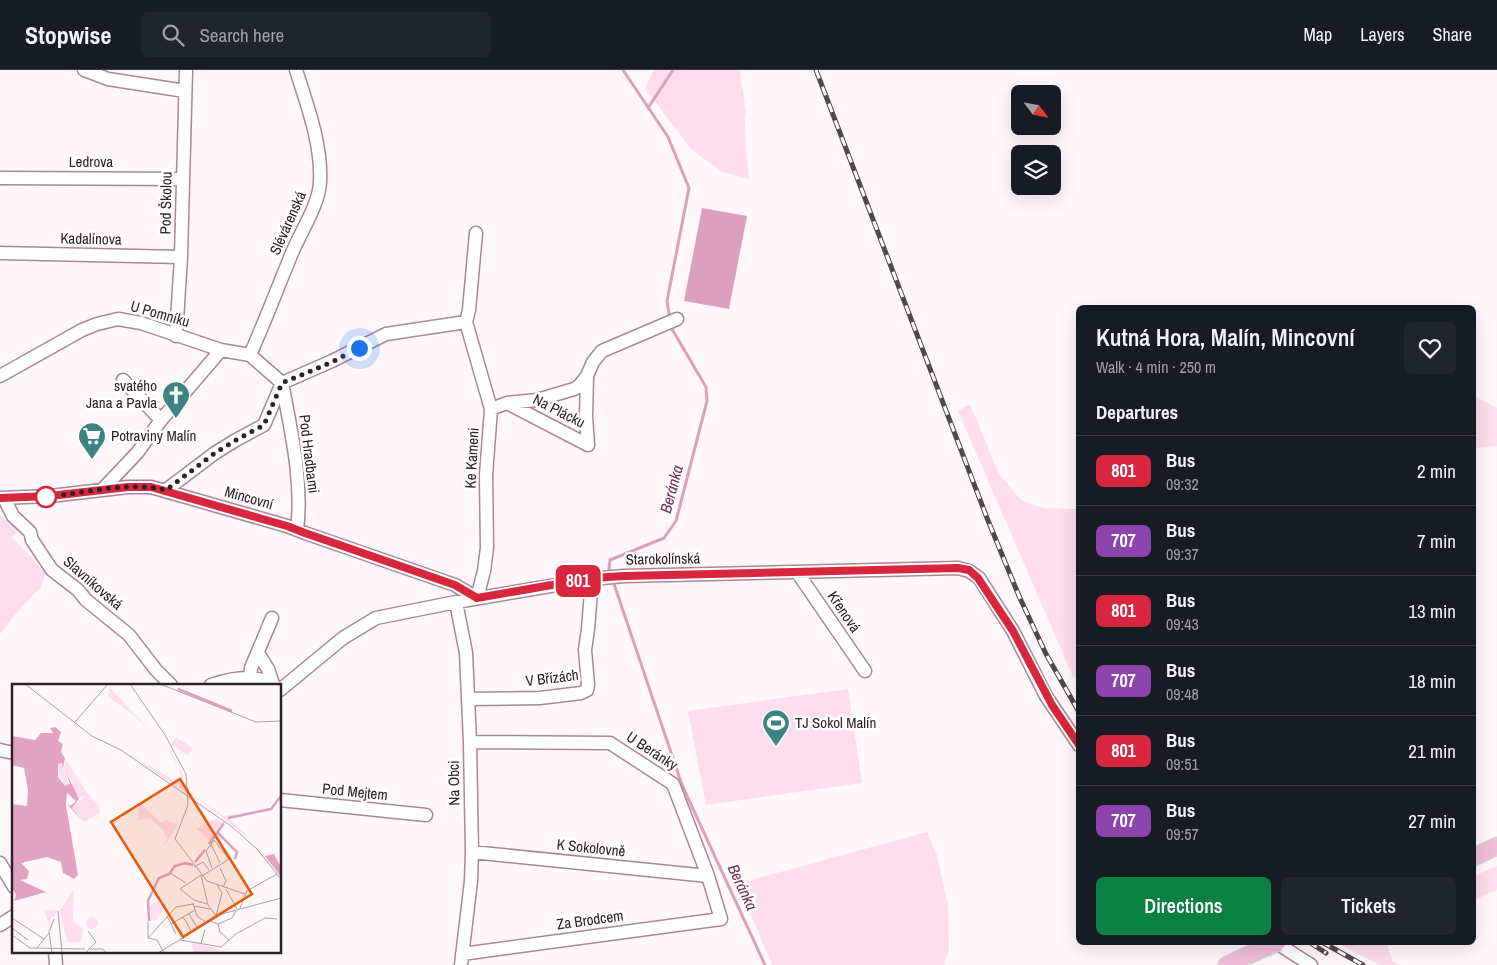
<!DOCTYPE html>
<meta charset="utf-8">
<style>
:root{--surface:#171b24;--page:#20242c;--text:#f1f3f6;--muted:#9ea1a6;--line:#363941;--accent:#0b8043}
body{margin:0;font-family:"Archivo Narrow",sans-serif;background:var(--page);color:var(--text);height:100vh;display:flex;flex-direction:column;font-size:19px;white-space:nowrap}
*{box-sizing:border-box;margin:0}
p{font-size:16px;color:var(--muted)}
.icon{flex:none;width:28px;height:28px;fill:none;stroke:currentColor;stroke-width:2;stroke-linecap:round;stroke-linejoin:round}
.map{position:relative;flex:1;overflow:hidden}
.panel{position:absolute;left:1076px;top:235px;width:400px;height:640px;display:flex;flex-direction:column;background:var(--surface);border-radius:8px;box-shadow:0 5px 20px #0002}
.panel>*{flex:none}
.badge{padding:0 10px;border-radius:8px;font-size:18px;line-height:32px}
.needle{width:32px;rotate:122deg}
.fabs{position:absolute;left:1011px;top:15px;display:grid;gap:10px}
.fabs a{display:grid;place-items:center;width:50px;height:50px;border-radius:8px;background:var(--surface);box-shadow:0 5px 20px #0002;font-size:25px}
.you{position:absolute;width:25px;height:25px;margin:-12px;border:4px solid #fff;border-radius:50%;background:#1a73e8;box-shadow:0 0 0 8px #1a73e833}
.map>.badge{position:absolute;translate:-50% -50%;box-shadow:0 0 0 2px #fff}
h2{padding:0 20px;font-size:19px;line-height:45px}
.round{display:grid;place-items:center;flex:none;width:52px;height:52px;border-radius:8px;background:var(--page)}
.headline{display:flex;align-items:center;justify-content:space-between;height:85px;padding:0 20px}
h1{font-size:24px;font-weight:600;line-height:38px}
.action{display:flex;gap:10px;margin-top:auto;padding:10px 20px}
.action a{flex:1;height:58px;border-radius:8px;background:var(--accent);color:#fff;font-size:20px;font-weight:600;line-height:58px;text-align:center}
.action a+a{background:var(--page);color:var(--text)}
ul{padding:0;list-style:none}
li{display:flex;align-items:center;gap:15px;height:70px;padding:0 20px;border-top:1px solid var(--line)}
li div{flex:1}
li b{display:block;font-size:19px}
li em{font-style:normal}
li .badge{min-width:55px;font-weight:700;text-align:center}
header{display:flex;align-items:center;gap:30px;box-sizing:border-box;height:70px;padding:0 25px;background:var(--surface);border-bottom:1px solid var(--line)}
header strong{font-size:24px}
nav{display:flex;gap:28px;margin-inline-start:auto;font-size:18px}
.search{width:350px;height:45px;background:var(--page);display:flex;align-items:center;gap:12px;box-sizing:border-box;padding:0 18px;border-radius:8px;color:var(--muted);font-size:19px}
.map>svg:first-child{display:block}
</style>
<header>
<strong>Stopwise</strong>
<div class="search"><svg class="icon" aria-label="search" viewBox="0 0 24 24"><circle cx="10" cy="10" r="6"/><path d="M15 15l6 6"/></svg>Search here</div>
<nav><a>Map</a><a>Layers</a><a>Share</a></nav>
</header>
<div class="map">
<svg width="1497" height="895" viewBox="0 0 1497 895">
<rect width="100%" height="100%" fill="#fff7fa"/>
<path fill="#feddec" d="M 654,0 L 741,0 L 740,4 L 746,41 L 745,48 L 746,81 L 749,109 L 722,102 L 691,79 L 645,18 Z
M 1474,326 L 1497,338 L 1497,376 L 1474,378 Z
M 970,334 L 999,404 L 1021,430 L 1043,438 L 1079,439 L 1079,606 L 1074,609 L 958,341 Z
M 0,446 L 19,459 L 12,467 L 45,503 L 41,517 L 18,541 L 0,564 Z
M 848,619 L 862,713 L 706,735 L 688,641 Z
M 927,762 L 937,785 L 948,835 L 949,879 L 944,895 L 772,895 L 743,826 L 740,813 Z
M 1497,796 L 1497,820 L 1474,830 L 1474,806 Z
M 1337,873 L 1387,873 L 1389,882 L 1393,892 L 1401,895 L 1380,895 Z"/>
<path fill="#dca0bd" d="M 702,138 L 747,146 L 729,239 L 684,231 Z"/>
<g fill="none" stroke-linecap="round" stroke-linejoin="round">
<path stroke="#dca0bd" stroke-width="3" d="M 623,0 L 668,67 L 689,118 L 667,231 L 670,249
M 648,38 L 673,0
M 611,505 L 609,499 L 610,490 L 664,468 L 676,451 L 707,331 L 706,317 L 672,259 L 672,255
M 613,511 L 682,715 L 765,895"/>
<g stroke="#aa8697" stroke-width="15">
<path id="minor" d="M 84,0 L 108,9 L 185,21
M 0,108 L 183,109
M 0,183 L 181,187
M 466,252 L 469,240 L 476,163
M 176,266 L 181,187 L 186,0
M 250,285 C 265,251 278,217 292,183 C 301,161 319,135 320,112 C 322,74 307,35 296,0
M 0,306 L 82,260 L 97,254 L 118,249 L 141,253 L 221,280 L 250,285 L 282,313
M 587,306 L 586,346 L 588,375
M 123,310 L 161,350
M 282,313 L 332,291 L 386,264 L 466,252 L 491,339 L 486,405 L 487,478 L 484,501 L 477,528
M 282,313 C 291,361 303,411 297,460
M 507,333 L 588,375
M 491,339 L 507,333 L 537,330 L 574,319 L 579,316 L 587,306 L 593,292 L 602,281 L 677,249
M 102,420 L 137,383 L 161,350 L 221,280
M 166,420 L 215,383 L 236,370 L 264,355 L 282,313
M 0,428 L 50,426 L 128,417 L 151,417 L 287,456 L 305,463 L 455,515 L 477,528
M 4,428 L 13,446 L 30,462 L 32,470 L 52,500 L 78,520 L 86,530 L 129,565 L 156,600 L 171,615
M 797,502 L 865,601
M 456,532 L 466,583 L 470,672 L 472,782 L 471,811 L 461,895
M 258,583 L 268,599 L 273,614
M 250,607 L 251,598 L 272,548
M 211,615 C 231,608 255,603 274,615
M 280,620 L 343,568 L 376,548 L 456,532 L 592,509 L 624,506 L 958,498 L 969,501 L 979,508 L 1013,561 L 1046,626 L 1079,675
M 468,629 L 540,628 L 581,623 L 587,620 L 588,615 L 585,580 L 588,559 L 592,509
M 0,680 L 14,683
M 280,730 L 426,745
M 472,782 L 708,806
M 0,793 L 14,817
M 0,855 L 14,846
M 1275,872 L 1311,895
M 55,881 L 56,895
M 462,884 L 721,849 L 708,806 L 673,714 L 610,673 L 470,672"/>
</g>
<g stroke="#d5d3d4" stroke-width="19">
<path id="major" d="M 1474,787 L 1497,776
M 1227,895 L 1242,888"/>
</g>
<use href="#minor" stroke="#fff" stroke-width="12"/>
<use href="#major" stroke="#f1bcd7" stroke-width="16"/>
<g stroke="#53464c" stroke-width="5">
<path id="rail" d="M 816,0 L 987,448 L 1019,526 L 1046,584 L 1079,642
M 1309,872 L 1326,883
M 1322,872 L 1363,895"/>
</g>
<use href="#rail" stroke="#fff" stroke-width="3" stroke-dasharray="9" stroke-linecap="butt"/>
<g stroke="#d5d3d4" stroke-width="19" stroke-linecap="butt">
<path id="major-bridge" d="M 1242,888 L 1278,872"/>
</g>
<use href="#major-bridge" stroke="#f1bcd7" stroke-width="16"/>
</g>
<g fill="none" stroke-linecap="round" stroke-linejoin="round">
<g stroke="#fff" stroke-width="11">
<path id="line" d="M 0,428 L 50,426 L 128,417 L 151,417 L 287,456 L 305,463 L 455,515 L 477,528 L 592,508 L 624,506 L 958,498 L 969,500 L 978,508 L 1013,561 L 1052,635 L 1079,675"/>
</g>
<use href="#line" stroke="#d7263d" stroke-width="8"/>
<path stroke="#2f2128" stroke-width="5" stroke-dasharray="0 9" d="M 46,427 C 85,423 127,411 166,420 L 215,383 L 236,370 L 264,355 L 282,313 L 332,292 L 359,278"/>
</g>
<defs>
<g id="church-pin" transform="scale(1.4375)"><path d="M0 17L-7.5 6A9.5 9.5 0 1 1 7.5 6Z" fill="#3c8482" stroke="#fff"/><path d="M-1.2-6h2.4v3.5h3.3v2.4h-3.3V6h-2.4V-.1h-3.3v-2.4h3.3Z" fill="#fff"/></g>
<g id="supermarket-pin" transform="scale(1.4375)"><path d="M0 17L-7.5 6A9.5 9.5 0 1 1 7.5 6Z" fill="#3c8482" stroke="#fff"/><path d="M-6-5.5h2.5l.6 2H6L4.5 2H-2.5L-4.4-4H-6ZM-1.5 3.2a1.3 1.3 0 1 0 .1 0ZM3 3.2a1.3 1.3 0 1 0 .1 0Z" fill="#fff"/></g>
<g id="stadium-pin" transform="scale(1.4375)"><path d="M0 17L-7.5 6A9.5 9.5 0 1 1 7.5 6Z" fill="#3c8482" stroke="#fff"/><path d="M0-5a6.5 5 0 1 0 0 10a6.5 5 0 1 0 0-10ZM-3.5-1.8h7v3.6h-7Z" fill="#fff"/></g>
</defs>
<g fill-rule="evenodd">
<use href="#church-pin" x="176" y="325"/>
<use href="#supermarket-pin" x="92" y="366"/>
<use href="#stadium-pin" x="776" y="653"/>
</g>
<circle fill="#fff" stroke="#d7263d" stroke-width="2.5" cx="46" cy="427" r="10"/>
<g text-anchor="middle" stroke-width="5" stroke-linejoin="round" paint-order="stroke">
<g font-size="15" fill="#2f2128" stroke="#fff">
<text x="91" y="97">Ledrova</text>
<text transform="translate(166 133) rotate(-89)" y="5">Pod Školou</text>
<text transform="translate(288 153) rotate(-66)" y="5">Slévárenská</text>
<text transform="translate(91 169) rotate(1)" y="5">Kadalínova</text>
<text transform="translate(160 244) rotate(16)" y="5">U Pomníku</text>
<text transform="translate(559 341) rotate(27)" y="5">Na Plácku</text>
<text transform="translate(309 384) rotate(83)" y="5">Pod Hradbami</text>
<text transform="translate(472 388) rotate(-87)" y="5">Ke Kameni</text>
<text transform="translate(249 428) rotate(16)" y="5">Mincovní</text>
<text transform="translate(663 489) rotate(-1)" y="5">Starokolínská</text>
<text transform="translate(93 513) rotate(41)" y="5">Slavníkovská</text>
<text transform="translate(844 542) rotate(56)" y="5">Křenová</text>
<text transform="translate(552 608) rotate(-7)" y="5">V Břízách</text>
<text transform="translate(652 681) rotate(33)" y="5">U Beránky</text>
<text transform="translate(454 713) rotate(-91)" y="5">Na Obci</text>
<text transform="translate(355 722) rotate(6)" y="5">Pod Mejtem</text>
<text transform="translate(591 778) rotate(6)" y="5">K Sokolovně</text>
<text transform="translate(590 850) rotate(-8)" y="5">Za Brodcem</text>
</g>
<g font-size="15" fill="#2f2128" stroke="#fff" text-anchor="start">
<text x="157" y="321" text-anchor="end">svatého<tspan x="157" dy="17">Jana a Pavla</tspan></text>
<text x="111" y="371">Potraviny Malín</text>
<text x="795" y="658">TJ Sokol Malín</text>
</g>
<g font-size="16" font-style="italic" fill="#762f56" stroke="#fff">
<text transform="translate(671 419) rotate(-75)" y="6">Beránka</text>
<text transform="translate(743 817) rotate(65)" y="6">Beránka</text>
</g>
</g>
<g transform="translate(12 614)">
<rect width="269" height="269" fill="#fff7fa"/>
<path d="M 98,4 L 160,70 L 170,88 L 174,109 L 117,70 L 173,103 L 166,82 L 155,64 L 123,32 L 96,13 ZM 164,53 L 181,64 L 176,72 L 159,60 ZM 54,76 L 76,110 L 87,121 L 88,129 L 72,138 L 60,124 L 73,112 L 67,114 L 59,102 L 61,98 L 52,84 ZM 46,80 L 50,80 L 57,101 L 52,101 L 50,94 L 48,96 ZM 178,108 L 211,132 L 224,130 L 218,135 L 240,157 ZM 127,119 L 149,138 L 154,136 L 166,141 L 151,163 L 155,154 L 152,147 L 138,134 L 126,136 ZM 204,135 L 211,139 L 198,157 L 185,145 L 193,138 ZM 62,205 L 61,238 L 71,244 L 69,257 L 64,258 L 55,258 L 48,226 ZM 146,217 L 151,226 L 144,236 L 139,237 L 138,222 ZM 32,226 L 45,226 L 42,233 L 39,233 L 38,243 ZM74 239a6 6 0 1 1 12 0a6 6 0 1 1-12 0ZM 179,259 L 204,264 L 204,267 L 182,269 Z" fill="#feddec"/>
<path d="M 43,43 L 49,48 L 46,57 L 51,60 L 49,68 L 53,74 L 51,84 L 50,79 L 46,80 L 46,93 L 53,102 L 58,100 L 52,84 L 67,115 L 60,124 L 70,137 L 55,120 L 58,122 L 64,117 L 55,109 L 54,121 L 66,191 L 62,195 L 55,191 L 51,189 L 49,178 L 35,173 L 9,179 L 17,187 L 15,195 L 8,196 L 34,208 L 2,217 L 4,211 L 0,204 L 0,120 L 15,122 L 16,106 L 12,84 L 0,81 L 0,52 L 23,56 L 29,49 L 41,49 L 38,44 ZM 262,170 L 269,183 L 269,193 L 253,172 Z" fill="#e0a4c0"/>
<path fill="none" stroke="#dca0bd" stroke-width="2.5" d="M 166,5 L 220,27M 216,134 L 259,125 L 269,112M 205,148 L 225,168 L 223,175M 197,160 L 212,139M 183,178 L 193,166M 137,237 L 136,217 L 147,194 L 157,190 L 163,182 L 173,179 L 181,181"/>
<path fill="none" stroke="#aca1a6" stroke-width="1" d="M 13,0 L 80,52 L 109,66 L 219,142 L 245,165 L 269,195M 118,0 L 153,51 L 174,90 L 176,121 L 163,155 L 195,197 L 233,210M 148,0 L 244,38 L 269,37M 63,38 L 96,0M 199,160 L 208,179M 182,183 L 191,178 L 197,186M 200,184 L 194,167 L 202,156 L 217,175M 208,184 L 214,197 L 211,203M 158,189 L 174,199M 189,191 L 168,205 L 182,216 L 195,220M 189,191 L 196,221 L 205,233M 190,192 L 219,174M 214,205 L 225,225M 181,219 L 185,232 L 195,239M 182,222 L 198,225M 228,224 L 235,207 L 265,190M 46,227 L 50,269M 177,230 L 186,245M 155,232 L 164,250M 204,232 L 210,209 L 205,201M 171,233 L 180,248M 0,234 L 32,255M 198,237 L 206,240 L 220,234 L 224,226M 136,238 L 136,254M 159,240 L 183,226M 206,240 L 208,248 L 217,256M 0,244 L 16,256M 0,251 L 18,264 L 73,265M 136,254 L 164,223 L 181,220M 136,254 L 145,256 L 152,269M 168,256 L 209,263 L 224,250 L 253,234 L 265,235M 189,260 L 193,245M 25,264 L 37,249M 77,265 L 91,265 L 94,269M 40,269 L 37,248 L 42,235M 73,269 L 84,258 L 76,247M 146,269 L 210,230 L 269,214"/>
<path fill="#e8590c" fill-opacity="0.15" stroke="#e8590c" stroke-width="2.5" d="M 168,95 L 240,210 L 171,253 L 99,138 Z"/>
<rect width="269" height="269" fill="none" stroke="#2f2128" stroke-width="2.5"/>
</g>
</svg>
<div class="fabs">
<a><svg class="needle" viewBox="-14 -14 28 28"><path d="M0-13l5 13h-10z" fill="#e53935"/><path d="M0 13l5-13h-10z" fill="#9ea1a6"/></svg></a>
<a><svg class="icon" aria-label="layers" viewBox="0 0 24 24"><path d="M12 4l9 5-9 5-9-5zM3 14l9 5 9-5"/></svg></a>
</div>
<div class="you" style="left:359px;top:278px"></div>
<b class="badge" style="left:578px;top:511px;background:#d7263d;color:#fff">801</b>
<section class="panel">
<div class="headline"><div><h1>Kutná Hora, Malín, Mincovní</h1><p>Walk · 4 min · 250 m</p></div><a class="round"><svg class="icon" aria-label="heart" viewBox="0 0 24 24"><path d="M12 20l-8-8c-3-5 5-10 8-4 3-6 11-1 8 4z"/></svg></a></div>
<h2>Departures</h2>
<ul>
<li><span class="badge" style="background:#d7263d;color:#fff">801</span><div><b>Bus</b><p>09:32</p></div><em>2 min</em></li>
<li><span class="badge" style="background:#8e44ad;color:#fff">707</span><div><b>Bus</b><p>09:37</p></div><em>7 min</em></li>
<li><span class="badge" style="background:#d7263d;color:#fff">801</span><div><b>Bus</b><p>09:43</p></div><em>13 min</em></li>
<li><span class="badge" style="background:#8e44ad;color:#fff">707</span><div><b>Bus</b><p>09:48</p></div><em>18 min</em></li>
<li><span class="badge" style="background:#d7263d;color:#fff">801</span><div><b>Bus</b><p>09:51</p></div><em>21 min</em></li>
<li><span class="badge" style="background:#8e44ad;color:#fff">707</span><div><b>Bus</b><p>09:57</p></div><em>27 min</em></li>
</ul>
<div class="action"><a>Directions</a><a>Tickets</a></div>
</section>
</div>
